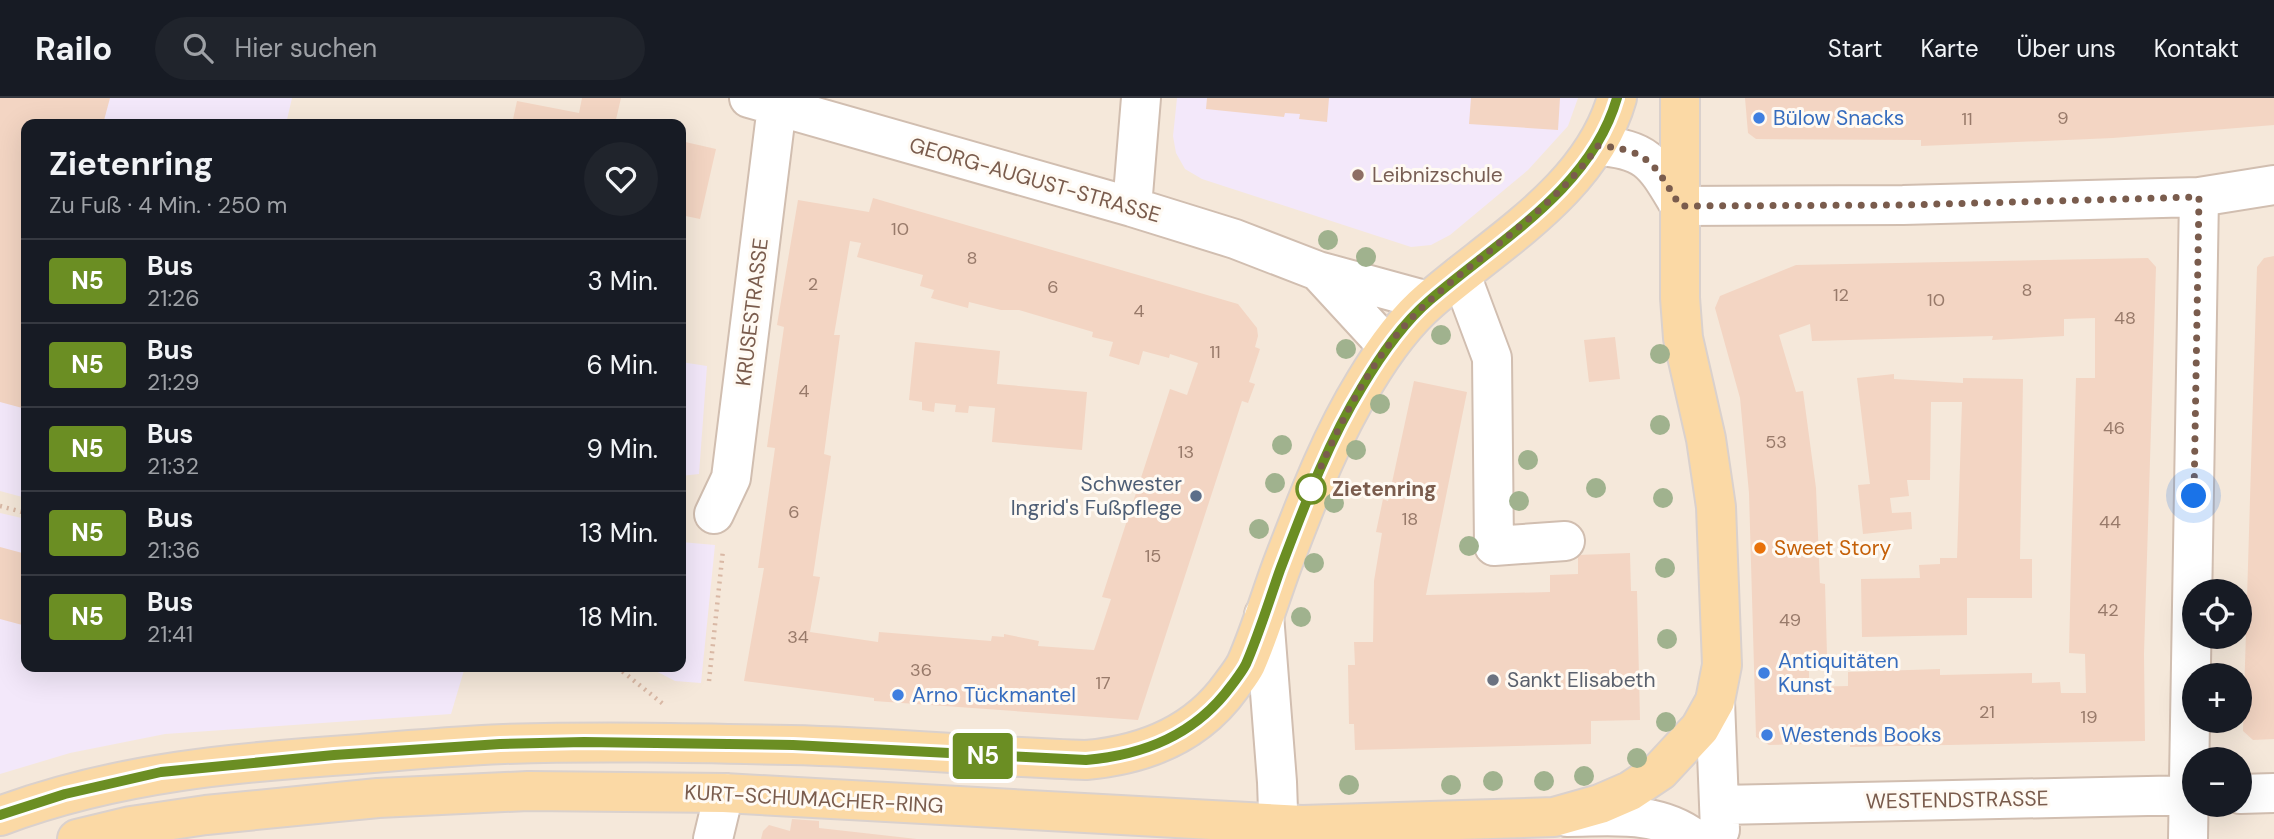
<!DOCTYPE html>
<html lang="de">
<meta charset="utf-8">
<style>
:root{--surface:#171b24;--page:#20242c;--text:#f1f3f6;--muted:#9ea1a6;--line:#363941}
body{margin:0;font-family:"DM Sans",sans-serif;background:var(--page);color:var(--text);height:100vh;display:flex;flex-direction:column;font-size:26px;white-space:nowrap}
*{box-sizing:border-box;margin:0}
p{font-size:23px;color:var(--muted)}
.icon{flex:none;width:38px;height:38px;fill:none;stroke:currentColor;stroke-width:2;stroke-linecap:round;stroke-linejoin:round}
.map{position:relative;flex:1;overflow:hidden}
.side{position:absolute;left:21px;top:21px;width:665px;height:553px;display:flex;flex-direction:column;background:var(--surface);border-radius:14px;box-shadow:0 7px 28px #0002}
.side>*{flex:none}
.badge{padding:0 14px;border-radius:5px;font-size:24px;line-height:46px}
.tools{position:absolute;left:2182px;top:481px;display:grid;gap:14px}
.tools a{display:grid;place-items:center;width:70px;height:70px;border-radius:50%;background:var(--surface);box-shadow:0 7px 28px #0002;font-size:35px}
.you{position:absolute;width:35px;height:35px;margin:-18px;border:5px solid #fff;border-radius:50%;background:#1a73e8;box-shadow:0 0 0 10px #1a73e833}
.map>.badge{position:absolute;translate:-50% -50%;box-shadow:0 0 0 4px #fff}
.round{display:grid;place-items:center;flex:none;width:74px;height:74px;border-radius:37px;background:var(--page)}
.headline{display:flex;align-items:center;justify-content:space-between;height:119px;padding:0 28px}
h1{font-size:33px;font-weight:700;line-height:52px}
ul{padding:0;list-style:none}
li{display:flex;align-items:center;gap:21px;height:84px;padding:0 28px;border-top:2px solid var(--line)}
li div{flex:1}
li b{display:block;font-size:26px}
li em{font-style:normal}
li .badge{min-width:77px;font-weight:700;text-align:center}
header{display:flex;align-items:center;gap:42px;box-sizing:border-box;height:98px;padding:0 35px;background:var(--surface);border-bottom:2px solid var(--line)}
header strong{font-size:33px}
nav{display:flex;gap:38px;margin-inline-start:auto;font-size:24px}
.search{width:490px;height:63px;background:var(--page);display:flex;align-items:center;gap:18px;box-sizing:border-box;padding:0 24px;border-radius:38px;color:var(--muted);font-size:26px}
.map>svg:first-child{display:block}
</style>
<header>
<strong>Railo</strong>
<div class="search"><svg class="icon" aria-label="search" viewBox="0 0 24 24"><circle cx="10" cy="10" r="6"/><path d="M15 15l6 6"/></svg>Hier suchen</div>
<nav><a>Start</a><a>Karte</a><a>Über uns</a><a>Kontakt</a></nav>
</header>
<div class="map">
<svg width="2274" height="741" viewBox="0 0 2274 741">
<rect width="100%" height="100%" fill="#fdf6ec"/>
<path fill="#f5e8da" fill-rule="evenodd" d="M 0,0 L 2274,0 L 2274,741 L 0,741 ZM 26,26 L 681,26 L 681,569 L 26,569 ZM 2194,494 L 2240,494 L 2240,539 L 2194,539 ZM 2194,578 L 2240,578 L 2240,623 L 2194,623 ZM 2194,662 L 2240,662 L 2240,707 L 2194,707 Z"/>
<path fill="#f3e8fa" d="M 0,0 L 292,0 L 286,26 L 26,26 L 26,400 L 0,393 Z
M 1177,0 L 1578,0 L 1568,28 L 1528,72 L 1450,137 L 1431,147 L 1411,149 L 1202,81 L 1185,71 L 1176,55 L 1173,38 Z
M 681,264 L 707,268 L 699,376 L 681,378 Z
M 0,415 L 26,421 L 26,569 L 465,569 L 451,616 L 165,636 L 70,655 L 0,676 Z
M 681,444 L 715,447 L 701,585 L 675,583 L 648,569 L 681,569 Z"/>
<path fill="#f3d5c3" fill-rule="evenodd" d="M 0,0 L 110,0 L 103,26 L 26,26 L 26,311 L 0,304 Z
M 582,0 L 621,0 L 615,26 L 512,26 L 517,3 L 579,15 Z
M 1207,0 L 1329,0 L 1327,24 L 1299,21 L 1300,16 L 1285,15 L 1284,19 L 1206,11 Z
M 1471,0 L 1560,0 L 1558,32 L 1469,26 Z
M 1745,0 L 2274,0 L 2274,27 L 2113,40 L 1921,48 L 1921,42 L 1756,41 L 1748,35 Z
M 681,43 L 716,51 L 700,121 L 681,117 Z
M 873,100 L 1238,206 L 1257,230 L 1258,238 L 1255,249 L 1260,251 L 1249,284 L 1255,286 L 1248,305 L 1242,303 L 1138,622 L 874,603 L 874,600 L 744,583 L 764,470 L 758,470 L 775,350 L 767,349 L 784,229 L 777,227 L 798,102 L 869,114 ZM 850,143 L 861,145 L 857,159 L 923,177 L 920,188 L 934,192 L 931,200 L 968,210 L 969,204 L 1001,212 L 1019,212 L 1093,234 L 1092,239 L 1113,244 L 1109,258 L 1139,267 L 1143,253 L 1169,260 L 1170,256 L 1198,265 L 1187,297 L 1170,291 L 1102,499 L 1111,501 L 1094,552 L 1038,548 L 1039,543 L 1004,536 L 1004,539 L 992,538 L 991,543 L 879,534 L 878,544 L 810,534 L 820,479 L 813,478 L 831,358 L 824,356 L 840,237 L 834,237 Z
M 2274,158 L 2274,641 L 2253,642 L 2243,633 L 2257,169 L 2264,160 Z
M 2148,160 L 2156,169 L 2144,556 L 2145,643 L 1850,649 L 1850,645 L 1769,647 L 1756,639 L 1749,395 L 1740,300 L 1715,210 L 1720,198 L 1796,167 ZM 2095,220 L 2095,280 L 2076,280 L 2071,467 L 2069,555 L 2085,556 L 2086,595 L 2061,595 L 2060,584 L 2032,585 L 2032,575 L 1940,577 L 1940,571 L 1848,574 L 1848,588 L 1809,589 L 1809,557 L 1827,557 L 1825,486 L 1820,485 L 1816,390 L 1803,293 L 1796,294 L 1779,237 L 1810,226 L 1812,243 L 1993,238 L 1992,242 L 2064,238 L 2064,221 Z
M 1615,239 L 1620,281 L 1589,284 L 1584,242 Z
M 915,244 L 1000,253 L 997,286 L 1087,294 L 1082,352 L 992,344 L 995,310 L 969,308 L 968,315 L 955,314 L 956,307 L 935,305 L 934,314 L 922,312 L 922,304 L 909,302 Z
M 1894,276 L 1894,281 L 1963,285 L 1963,280 L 2023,281 L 2020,461 L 2032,461 L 2032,500 L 1967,500 L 1967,537 L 1862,539 L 1861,481 L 1920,480 L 1919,467 L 1940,466 L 1940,460 L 1957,460 L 1962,304 L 1931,304 L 1930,382 L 1907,382 L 1909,398 L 1890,400 L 1892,415 L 1911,414 L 1912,431 L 1863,436 L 1858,387 L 1870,386 L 1857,280 Z
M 1414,283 L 1467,294 L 1426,497 L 1550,494 L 1550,477 L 1578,476 L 1578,457 L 1630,455 L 1631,493 L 1637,493 L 1640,622 L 1591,623 L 1591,646 L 1355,652 L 1354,626 L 1349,626 L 1348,567 L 1355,567 L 1354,544 L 1373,544 L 1374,483 L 1382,435 L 1376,434 L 1383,401 L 1388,403 Z
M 0,449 L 26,456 L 26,528 L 0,521 Z
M 792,721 L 819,723 L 819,730 L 917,741 L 761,741 L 763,733 L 769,727 L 790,733 Z"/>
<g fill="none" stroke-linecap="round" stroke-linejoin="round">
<g stroke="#d1beb0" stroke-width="42">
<path id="minor" d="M 749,0 L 1132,109 L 1235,141 L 1318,173 L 1428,203
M 1598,48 C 1649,51 1655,67 1680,108 L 1903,107 L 2199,99 L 2274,87
M 1132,109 L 1141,0
M 1318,173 L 1387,248
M 1461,177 L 1492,260 L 1494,448 L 1565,443
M 714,416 L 731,380 L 777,8
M 1264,517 L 1277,684 L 1279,741
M 1715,603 L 1720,732
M 2240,696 L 2274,695
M 1719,707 L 2194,697
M 1567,719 C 1612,719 1657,712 1695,741
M 713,741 L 724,695
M 2188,741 L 2199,99"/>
</g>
<g stroke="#dad1cd" stroke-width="42">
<path id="major" d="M 0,718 C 117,674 238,664 361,656 C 409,652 456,648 504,646 C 599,643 695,645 790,647 C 889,649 987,659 1086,662 C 1144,657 1196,637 1231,588 C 1236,581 1242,574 1246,566 C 1261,532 1271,496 1284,462 C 1308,400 1330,341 1365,284 C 1383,254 1403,225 1430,202 C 1498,143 1591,91 1617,0
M 77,741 L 131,728 L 206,717 L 378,700 L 528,693 L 724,695 L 1302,727 L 1554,719 L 1600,706 L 1630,693 L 1660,673 L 1700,630 L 1715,603 L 1722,567 L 1716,409 L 1706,341 L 1683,240 L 1680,200 L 1680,0"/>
</g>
<path stroke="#d9b8a5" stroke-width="4.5" stroke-dasharray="2 5" stroke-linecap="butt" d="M 0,408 L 26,415
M 617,569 L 663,606
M 709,583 L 723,452"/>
<use href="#minor" stroke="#fff" stroke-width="38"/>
<use href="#major" stroke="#fbd9a5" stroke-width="38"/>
</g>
<g fill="#a0b28e">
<circle cx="1328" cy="142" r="10"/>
<circle cx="1366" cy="159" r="10"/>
<circle cx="1441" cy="237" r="10"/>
<circle cx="1346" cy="251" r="10"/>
<circle cx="1660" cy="256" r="10"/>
<circle cx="1380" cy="306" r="10"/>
<circle cx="1660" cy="327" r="10"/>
<circle cx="1282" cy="347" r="10"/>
<circle cx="1356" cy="352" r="10"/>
<circle cx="1528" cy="362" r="10"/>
<circle cx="1275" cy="385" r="10"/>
<circle cx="1596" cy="390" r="10"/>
<circle cx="1663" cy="400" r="10"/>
<circle cx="1519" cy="403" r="10"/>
<circle cx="1334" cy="405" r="10"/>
<circle cx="1259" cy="431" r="10"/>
<circle cx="1469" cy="448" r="10"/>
<circle cx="1314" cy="465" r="10"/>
<circle cx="1665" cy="470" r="10"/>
<circle cx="1301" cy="519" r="10"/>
<circle cx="1667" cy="541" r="10"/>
<circle cx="1666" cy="624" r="10"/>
<circle cx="1637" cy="660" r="10"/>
<circle cx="1584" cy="678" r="10"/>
<circle cx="1493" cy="683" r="10"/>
<circle cx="1544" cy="683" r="10"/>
<circle cx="1349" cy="687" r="10"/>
<circle cx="1451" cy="687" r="10"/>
</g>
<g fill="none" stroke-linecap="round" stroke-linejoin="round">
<g stroke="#fff" stroke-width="16">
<path id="line" d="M 0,717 L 65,696 L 161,674 L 334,657 L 500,646 L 584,644 L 793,647 L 1086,662 C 1144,657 1195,637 1231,588 C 1236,581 1242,574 1246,566 C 1259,536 1269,503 1280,472 C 1304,409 1327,346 1362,289 C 1381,257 1402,226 1430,202 C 1498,143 1591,91 1617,0"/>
</g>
<use href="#line" stroke="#6b8e23" stroke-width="10"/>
<path stroke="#7a5c4d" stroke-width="7" stroke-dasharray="0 12.6" d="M 1311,391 C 1341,323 1373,253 1429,203 C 1486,152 1553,111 1598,48 C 1649,51 1655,67 1680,108 L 1903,107 L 2199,99 L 2194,398"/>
</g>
<g fill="#3f7fe0" stroke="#fffaf3" stroke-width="2.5">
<circle cx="1759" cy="20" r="7"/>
<circle cx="1764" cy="575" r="7"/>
<circle cx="898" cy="597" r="7"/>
<circle cx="1767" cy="637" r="7"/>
</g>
<circle fill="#8d6e63" stroke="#fffaf3" stroke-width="2.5" cx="1358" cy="77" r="7"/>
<circle fill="#fff" stroke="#6b8e23" stroke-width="3.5" cx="1311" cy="391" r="14"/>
<circle fill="#5c6f8a" stroke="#fffaf3" stroke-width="2.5" cx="1196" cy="398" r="7"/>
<circle fill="#e8710a" stroke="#fffaf3" stroke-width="2.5" cx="1760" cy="450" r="7"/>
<circle fill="#6b7280" stroke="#fffaf3" stroke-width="2.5" cx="1493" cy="582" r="7"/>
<g text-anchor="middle" stroke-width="6" stroke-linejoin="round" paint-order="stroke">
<g font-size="18" fill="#987a6a">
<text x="2063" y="26">9</text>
<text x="1967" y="27">11</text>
<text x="900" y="137">10</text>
<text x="972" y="166">8</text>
<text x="813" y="192">2</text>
<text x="1053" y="195">6</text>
<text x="2027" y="198">8</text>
<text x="1841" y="203">12</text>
<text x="1936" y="208">10</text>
<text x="1139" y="219">4</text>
<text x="2125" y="226">48</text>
<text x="1215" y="260">11</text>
<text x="804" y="299">4</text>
<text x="2114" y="336">46</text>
<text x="1776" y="350">53</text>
<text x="1186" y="360">13</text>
<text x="794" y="420">6</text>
<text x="1410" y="427">18</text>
<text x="2110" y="430">44</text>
<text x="1153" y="464">15</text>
<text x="2108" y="518">42</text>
<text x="1790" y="528">49</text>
<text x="798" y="545">34</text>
<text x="921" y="578">36</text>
<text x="1103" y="591">17</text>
<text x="1987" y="620">21</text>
<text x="2089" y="625">19</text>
</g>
<g font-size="21" fill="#366cbe" stroke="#fffaf3" text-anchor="start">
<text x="1773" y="27">Bülow Snacks</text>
<text x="1778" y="570">Antiquitäten<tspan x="1778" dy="24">Kunst</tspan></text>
<text x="912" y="604">Arno Tückmantel</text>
<text x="1781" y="644">Westends Books</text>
</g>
<g font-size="21" fill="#785e54" stroke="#fffaf3" text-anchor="start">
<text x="1372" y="84">Leibnizschule</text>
</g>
<g font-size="21" fill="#7a5c4d" stroke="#fffaf3">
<text transform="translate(1035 82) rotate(16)" y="7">GEORG-AUGUST-STRASSE</text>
<text transform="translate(752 214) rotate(-83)" y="7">KRUSESTRASSE</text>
<text transform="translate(814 701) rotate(3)" y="7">KURT-SCHUMACHER-RING</text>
<text transform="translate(1957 702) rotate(-1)" y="7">WESTENDSTRASSE</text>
</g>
<g font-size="21" fill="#4e5e75" stroke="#fffaf3" text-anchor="end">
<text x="1182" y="393">Schwester<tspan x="1182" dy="24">Ingrid's Fußpflege</tspan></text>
</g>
<g font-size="21" font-weight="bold" fill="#7a5c4d" stroke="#fffaf3" text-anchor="start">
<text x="1332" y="398">Zietenring</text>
</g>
<g font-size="21" fill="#c56008" stroke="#fffaf3" text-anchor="start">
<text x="1774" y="457">Sweet Story</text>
</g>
<g font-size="21" fill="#5b616d" stroke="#fffaf3" text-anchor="start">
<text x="1507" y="589">Sankt Elisabeth</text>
</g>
</g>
</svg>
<div class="tools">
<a><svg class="icon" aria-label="locate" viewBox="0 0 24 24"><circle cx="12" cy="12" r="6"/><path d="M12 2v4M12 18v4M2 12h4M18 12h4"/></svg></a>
<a>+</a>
<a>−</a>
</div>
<div class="you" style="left:2194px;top:398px"></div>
<b class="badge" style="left:983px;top:658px;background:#6b8e23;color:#fff">N5</b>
<section class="side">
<div class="headline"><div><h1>Zietenring</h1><p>Zu Fuß · 4 Min. · 250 m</p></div><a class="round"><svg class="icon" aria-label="heart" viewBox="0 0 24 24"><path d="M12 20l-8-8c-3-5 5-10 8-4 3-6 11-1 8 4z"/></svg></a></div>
<ul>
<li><span class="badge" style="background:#6b8e23;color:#fff">N5</span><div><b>Bus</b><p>21:26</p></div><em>3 Min.</em></li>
<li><span class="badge" style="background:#6b8e23;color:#fff">N5</span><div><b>Bus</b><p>21:29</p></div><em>6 Min.</em></li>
<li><span class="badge" style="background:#6b8e23;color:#fff">N5</span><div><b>Bus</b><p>21:32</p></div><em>9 Min.</em></li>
<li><span class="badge" style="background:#6b8e23;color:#fff">N5</span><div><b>Bus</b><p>21:36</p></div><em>13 Min.</em></li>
<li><span class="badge" style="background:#6b8e23;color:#fff">N5</span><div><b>Bus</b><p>21:41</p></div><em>18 Min.</em></li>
</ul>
</section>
</div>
